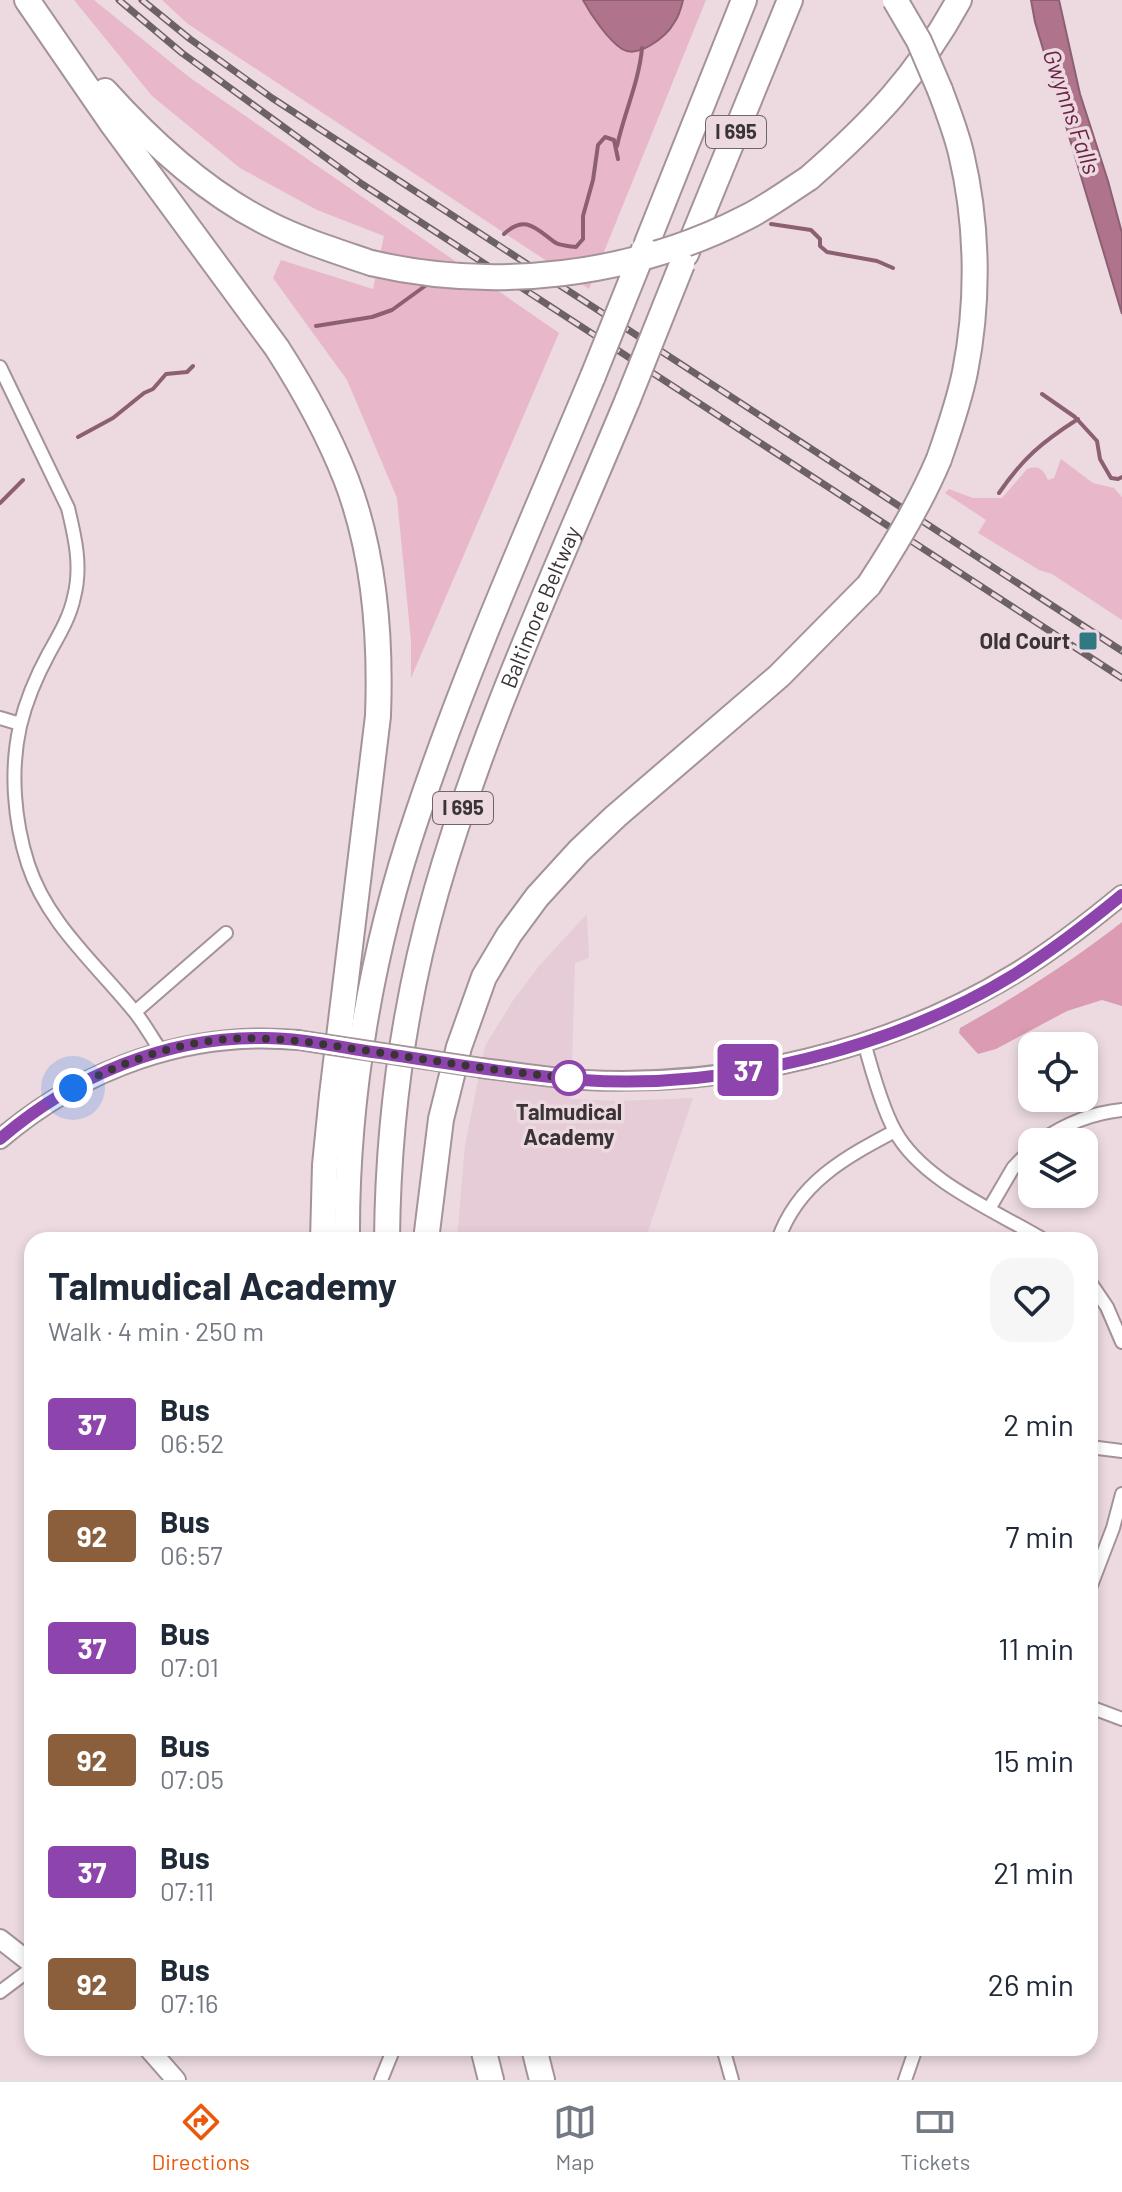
<!DOCTYPE html>
<meta charset="utf-8">
<style>
:root{--surface:#fff;--page:#f6f6f7;--text:#1f2937;--muted:#747a83;--line:#e0e1e3;--accent:#ea580c}
body{margin:0;font-family:Barlow,sans-serif;background:var(--page);color:var(--text);height:100vh;display:flex;flex-direction:column;font-size:30px;white-space:nowrap}
*{box-sizing:border-box;margin:0}
p{font-size:26px;color:var(--muted)}
.icon{flex:none;width:44px;height:44px;fill:none;stroke:currentColor;stroke-width:2;stroke-linecap:round;stroke-linejoin:round}
.map{position:relative;flex:1;overflow:hidden}
.side{position:absolute;left:24px;top:1232px;width:1074px;height:824px;display:flex;flex-direction:column;background:var(--surface);border-radius:24px;box-shadow:0 4px 12px #0003}
.side>*{flex:none}
.badge{padding:0 16px;border-radius:6px;font-size:28px;line-height:52px}
.fabs{position:absolute;left:1018px;top:1032px;display:grid;gap:16px}
.fabs a{display:grid;place-items:center;width:80px;height:80px;border-radius:16px;background:var(--surface);box-shadow:0 4px 12px #0003;font-size:40px}
.you{position:absolute;width:40px;height:40px;margin:-20px;border:6px solid #fff;border-radius:50%;background:#1a73e8;box-shadow:0 0 0 12px #1a73e833}
.map>.badge{position:absolute;translate:-50% -50%;box-shadow:0 0 0 4px #fff}
.round{display:grid;place-items:center;flex:none;width:84px;height:84px;border-radius:24px;background:var(--page)}
.head{display:flex;align-items:center;justify-content:space-between;height:136px;padding:0 24px}
h1{font-size:38px;font-weight:700;line-height:60px}
ul{padding:0;list-style:none}
li{display:flex;align-items:center;gap:24px;height:112px;padding:0 24px}
li div{flex:1}
li b{display:block;font-size:30px}
li em{font-style:normal}
li .badge{min-width:88px;font-weight:700;text-align:center}
.dock{display:flex;justify-content:space-around;align-items:center;height:112px;border-top:2px solid var(--line);background:var(--surface);font-size:22px;color:var(--muted)}
.dock a{display:grid;justify-items:center;gap:4px}
.dock .selected{color:var(--accent)}
.map>svg:first-child{display:block}
</style>
<div class="map">
<svg width="1122" height="2080" viewBox="0 0 1122 2080">
<rect width="100%" height="100%" fill="#ecdae0"/>
<path fill="#e6ccd6" d="M 587,914 L 589,958 L 575,963 L 571,1099 L 618,1101 L 693,1098 L 645,1240 L 457,1240 L 465,1145 L 485,1046 L 512,1002 L 539,966 Z"/>
<path fill="#e8b8ca" d="M 74,0 L 94,0 L 189,77 L 559,333 L 411,678 L 411,641 L 397,498 L 347,380 L 273,278 L 281,260 L 373,289 L 384,236 L 317,210 L 240,168 L 152,96 Z
M 162,0 L 706,0 L 589,289 L 188,24 Z
M 1061,459 L 1093,483 L 1114,488 L 1122,497 L 1122,620 L 1052,574 L 1039,570 L 978,533 L 986,520 L 945,493 L 949,489 L 973,498 L 1002,498 L 1027,469 C 1040,465 1043,470 1048,480 L 1054,478 Z"/>
<path fill="#da9bb3" d="M 1122,922 L 1122,1006 L 1102,1000 L 1067,1011 L 996,1049 L 978,1054 L 959,1033 L 960,1028 C 1017,996 1071,962 1122,922 Z"/>
<path fill="#af738b" stroke="#8c6072" stroke-width="2" d="M 583,0 L 683,0 C 681,9 679,16 674,23 C 666,37 638,59 622,49 C 608,40 591,15 583,0 Z
M 1031,0 L 1059,0 L 1080,94 L 1108,181 L 1122,233 L 1122,314 L 1035,22 Z"/>
<g fill="none" stroke-linecap="round" stroke-linejoin="round">
<path stroke="#8c6072" stroke-width="4" d="M 617,146 C 624,113 639,82 642,48
M 771,224 L 811,230 L 820,239 L 820,246 L 827,252 L 877,261 L 893,268
M 504,234 C 526,213 537,230 556,243 C 562,246 569,246 576,247 L 583,239 L 583,216 L 593,180 L 598,145 L 605,137 L 614,140 L 618,159
M 316,326 L 372,317 L 392,310 L 425,286
M 1042,394 L 1075,417 L 1097,441 L 1100,459 L 1111,478 L 1118,479 L 1122,477
M 78,437 L 113,418 L 144,393 L 153,389 L 166,374 L 187,372 L 193,366
M 999,493 C 1023,458 1042,442 1078,419
M 0,503 L 23,480"/>
<g stroke="#a49399" stroke-width="16">
<path id="minor" d="M 0,367 L 68,508 C 75,537 82,567 74,597 C 70,617 59,635 49,653 C 37,675 26,701 20,726 C 10,770 14,821 28,864 C 47,923 96,964 134,1011 C 144,1023 152,1038 161,1051
M 0,718 L 20,724
M 135,1012 L 226,933
M 864,1042 C 871,1068 882,1108 895,1131 C 922,1181 996,1211 1044,1240
M 1039,1142 C 1065,1124 1091,1113 1122,1110
M 989,1209 L 1013,1168 L 1032,1148
M 778,1240 C 798,1183 844,1158 895,1131
M 1090,1282 L 1107,1307 L 1122,1342
M 1090,1447 L 1122,1451
M 1090,1588 L 1113,1528 L 1122,1494
M 1090,1707 L 1122,1719
M 0,1992 L 32,1968
M 723,2048 L 732,2080
M 381,2080 L 394,2048
M 905,2080 L 916,2048"/>
</g>
<g stroke="#a49399" stroke-width="22">
<path id="secondary" d="M 482,1068 C 516,1072 551,1078 585,1080 C 733,1087 887,1051 1014,974 C 1052,951 1088,923 1122,895
M 0,1139 C 84,1068 188,1030 298,1040
M 0,1939 L 32,1964
M 148,2048 L 176,2080"/>
</g>
<g stroke="#a49399" stroke-width="28">
<g id="motorway">
<path d="M 27,0 L 113,125 L 277,348 C 304,390 328,433 346,479 C 375,554 381,637 378,716 L 332,1095 L 325,1165 L 323,1240"/>
<path d="M 105,91 C 151,142 205,192 267,223 C 300,240 336,251 371,263"/>
<path d="M 809,178 C 873,122 918,75 959,0"/>
<path d="M 647,243 L 744,0"/>
<path d="M 686,254 L 790,0"/>
<path d="M 939,459 C 949,430 959,402 965,372 C 979,301 978,224 961,153 C 956,132 948,111 940,90"/>
<path d="M 347,1240 C 346,1098 371,951 417,816 C 467,666 532,522 593,376"/>
<path id="s1" d="M 387,1240 C 388,1124 404,1004 436,892 C 484,724 561,560 628,399"/>
<path d="M 426,1240 L 441,1119 L 459,1047 L 484,977 L 509,935 L 537,897 L 579,851 L 616,816 L 779,676 L 869,585"/>
<path d="M 483,2048 L 491,2080"/>
<path d="M 534,2048 L 542,2080"/>
</g>
</g>
<use href="#minor" stroke="#fff" stroke-width="12"/>
<use href="#secondary" stroke="#fff" stroke-width="18"/>
<use href="#motorway" stroke="#fff" stroke-width="24"/>
<g stroke="#6c6265" stroke-width="7">
<path id="rail" d="M 119,0 L 182,53 L 362,184 L 1122,678
M 142,0 L 190,39 L 272,98 L 1122,651"/>
</g>
<use href="#rail" stroke="#ecdae0" stroke-width="4" stroke-dasharray="12" stroke-linecap="butt"/>
<g stroke="#a49399" stroke-width="22" stroke-linecap="butt">
<path id="secondary-bridge" d="M 298,1040 L 482,1068"/>
</g>
<g stroke="#a49399" stroke-width="28" stroke-linecap="butt">
<path id="motorway-bridge" d="M 895,0 L 919,41 L 940,90
M 371,263 C 496,292 633,276 747,217 C 769,206 789,191 809,178
M 593,376 L 644,249
M 628,399 L 682,264
M 869,585 C 896,544 920,504 939,459"/>
</g>
<use href="#secondary-bridge" stroke="#fff" stroke-width="18"/>
<use href="#motorway-bridge" stroke="#fff" stroke-width="24"/>
</g>
<g fill="none" stroke-linecap="round" stroke-linejoin="round">
<g stroke="#fff" stroke-width="18">
<path id="line" d="M 0,1139 C 73,1076 167,1036 265,1038 C 297,1038 329,1045 360,1050 C 434,1061 508,1074 582,1080 C 725,1090 893,1049 1015,974 C 1053,950 1088,923 1122,895"/>
</g>
<use href="#line" stroke="#8e44ad" stroke-width="12"/>
<path stroke="#3b3436" stroke-width="8" stroke-dasharray="0 14.4" d="M 73,1088 C 122,1062 174,1043 229,1039 C 277,1036 322,1044 369,1051 C 436,1061 502,1072 569,1078"/>
</g>
<rect fill="#317982" stroke="#ecdae0" stroke-width="3" x="1078" y="631" width="20" height="20" rx="4"/>
<circle fill="#fff" stroke="#8e44ad" stroke-width="4" cx="569" cy="1078" r="16"/>
<g text-anchor="middle" stroke-width="7" stroke-linejoin="round" paint-order="stroke">
<g fill="#ecdae0" stroke="#706669" stroke-width="2">
<rect x="706" y="116" width="60" height="32" rx="6"/>
<rect x="433" y="792" width="60" height="32" rx="6"/>
</g>
<g font-size="20" font-weight="bold" fill="#3b3436">
<text x="736" y="139">I 695</text>
<text x="463" y="815">I 695</text>
</g>
<g font-size="22" fill="#3b3436" stroke="#ecdae0">
<text dy="8" stroke="none"><textPath href="#s1" startOffset="656">Baltimore Beltway</textPath></text>
</g>
<g font-size="22" font-weight="bold" fill="#3b3436" stroke="#ecdae0" text-anchor="end">
<text x="1070" y="649">Old Court</text>
</g>
<g font-size="22" font-weight="bold" fill="#3b3436" stroke="#ecdae0">
<text x="569" y="1120">Talmudical<tspan x="569" dy="25">Academy</tspan></text>
</g>
<g font-size="24" font-style="italic" fill="#6b2245" stroke="#ecdae0">
<text transform="translate(1071 112) rotate(71)" y="8">Gwynns Falls</text>
</g>
</g>
</svg>
<div class="fabs">
<a><svg class="icon" aria-label="locate" viewBox="0 0 24 24"><circle cx="12" cy="12" r="6"/><path d="M12 2v4M12 18v4M2 12h4M18 12h4"/></svg></a>
<a><svg class="icon" aria-label="layers" viewBox="0 0 24 24"><path d="M12 4l9 5-9 5-9-5zM3 14l9 5 9-5"/></svg></a>
</div>
<div class="you" style="left:73px;top:1088px"></div>
<b class="badge" style="left:748px;top:1070px;background:#8e44ad;color:#fff">37</b>
<section class="side">
<div class="head"><div><h1>Talmudical Academy</h1><p>Walk · 4 min · 250 m</p></div><a class="round"><svg class="icon" aria-label="heart" viewBox="0 0 24 24"><path d="M12 20l-8-8c-3-5 5-10 8-4 3-6 11-1 8 4z"/></svg></a></div>
<ul>
<li><span class="badge" style="background:#8e44ad;color:#fff">37</span><div><b>Bus</b><p>06:52</p></div><em>2 min</em></li>
<li><span class="badge" style="background:#8b5e3c;color:#fff">92</span><div><b>Bus</b><p>06:57</p></div><em>7 min</em></li>
<li><span class="badge" style="background:#8e44ad;color:#fff">37</span><div><b>Bus</b><p>07:01</p></div><em>11 min</em></li>
<li><span class="badge" style="background:#8b5e3c;color:#fff">92</span><div><b>Bus</b><p>07:05</p></div><em>15 min</em></li>
<li><span class="badge" style="background:#8e44ad;color:#fff">37</span><div><b>Bus</b><p>07:11</p></div><em>21 min</em></li>
<li><span class="badge" style="background:#8b5e3c;color:#fff">92</span><div><b>Bus</b><p>07:16</p></div><em>26 min</em></li>
</ul>
</section>
</div>
<nav class="dock">
<a class="selected"><svg class="icon" aria-label="directions" viewBox="0 0 24 24"><path d="M12 3l9 9-9 9-9-9zM9 14v-3h6M13 9l2 2-2 2"/></svg>Directions</a>
<a><svg class="icon" aria-label="map" viewBox="0 0 24 24"><path d="M3 6l6-2 6 2 6-2v14l-6 2-6-2-6 2zM9 4v14M15 6v14"/></svg>Map</a>
<a><svg class="icon" aria-label="tickets" viewBox="0 0 24 24"><path d="M3 7h18v10H3zM15 7v10"/></svg>Tickets</a>
</nav>
